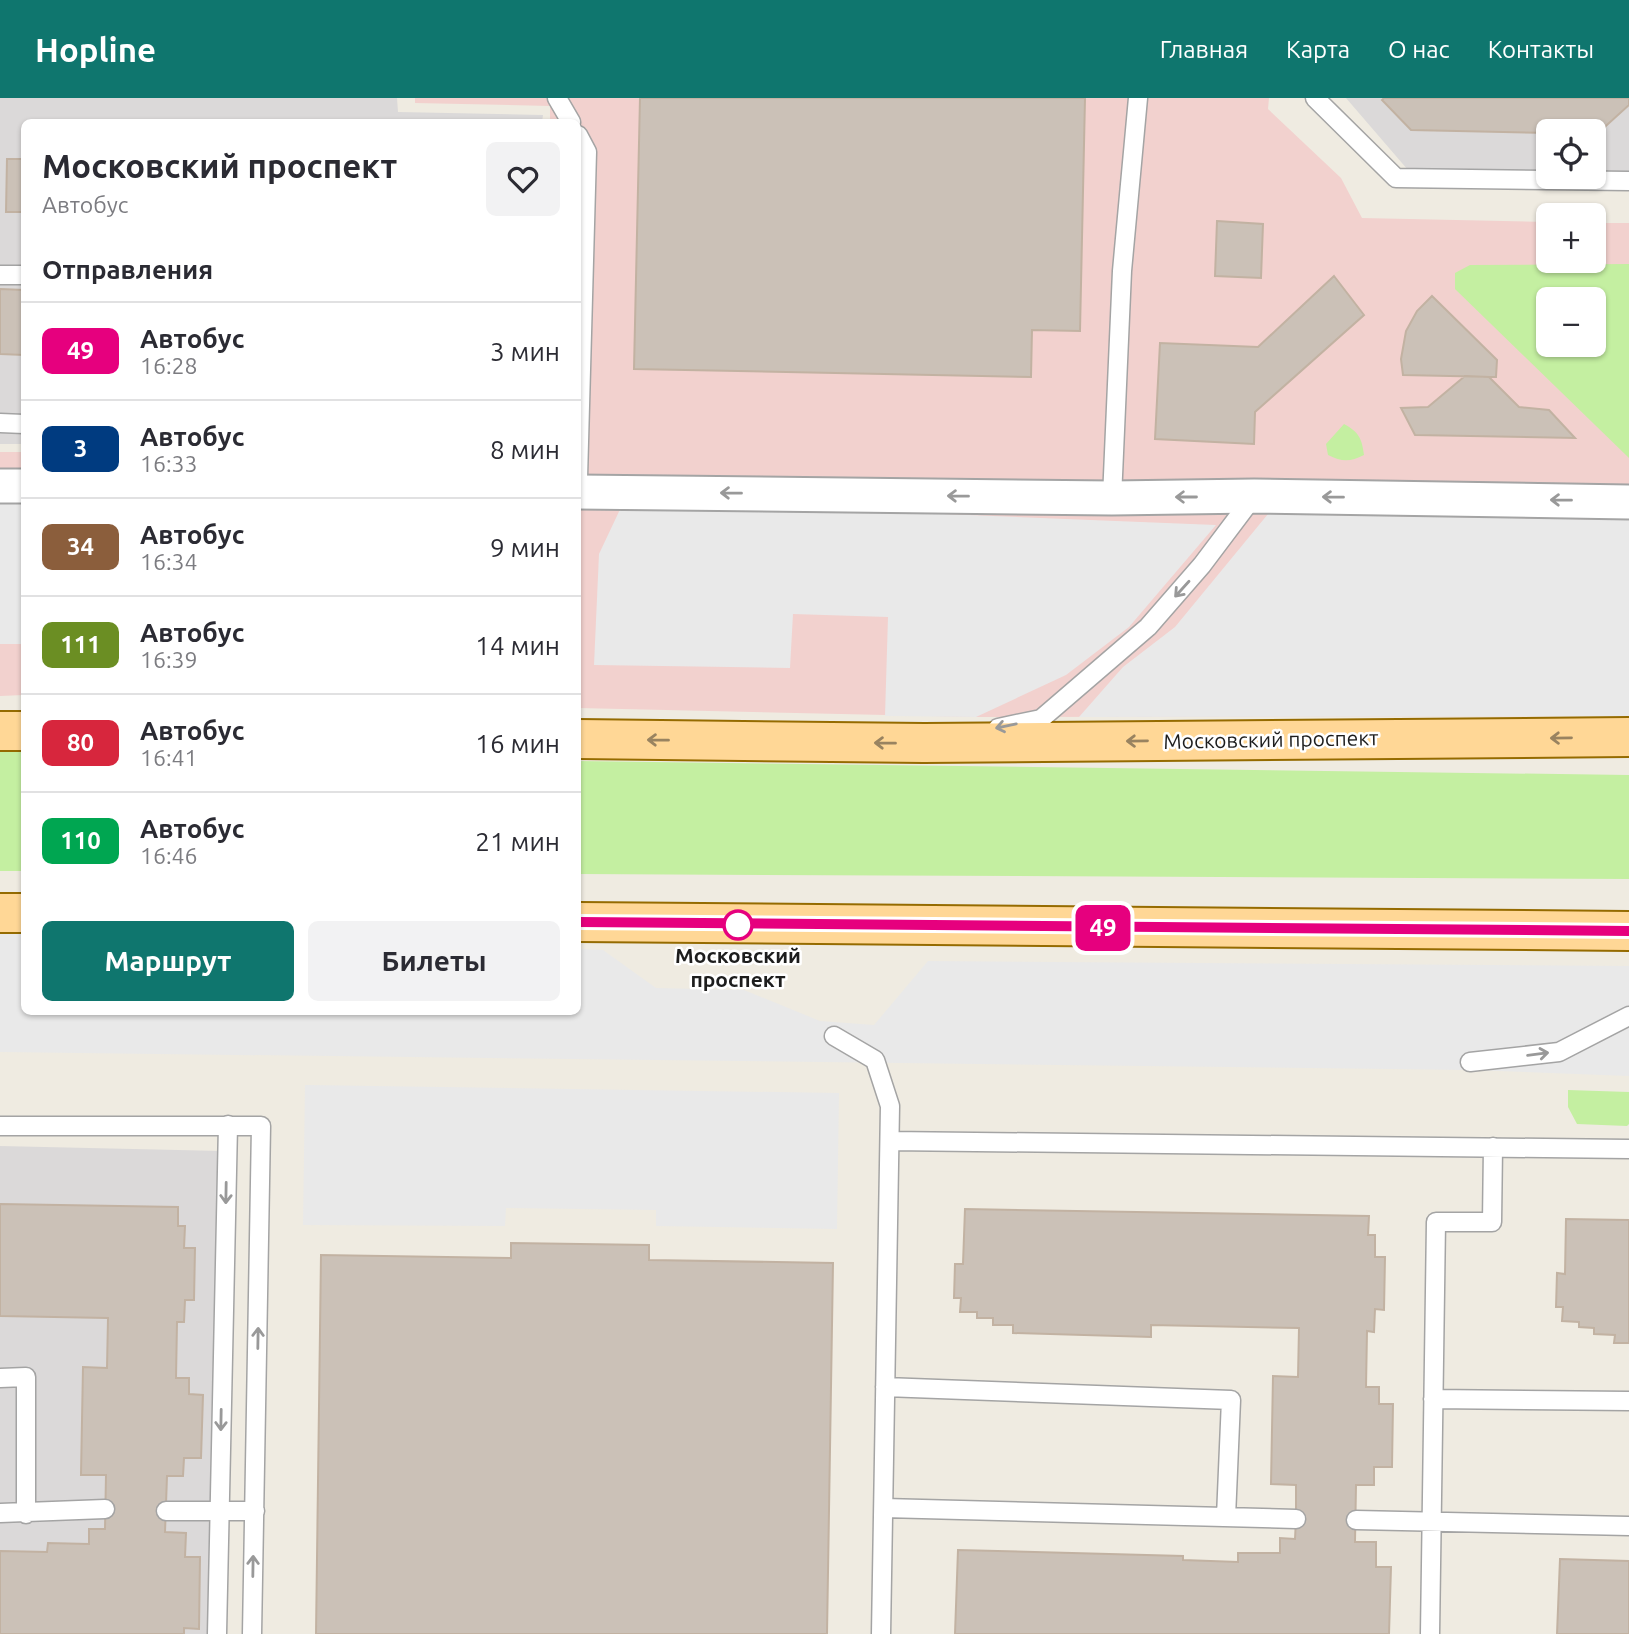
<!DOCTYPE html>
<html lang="ru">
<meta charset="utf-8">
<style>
:root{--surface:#fff;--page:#f2f2f3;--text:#2b2b33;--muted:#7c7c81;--line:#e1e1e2;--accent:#0f766e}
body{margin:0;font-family:Ubuntu,sans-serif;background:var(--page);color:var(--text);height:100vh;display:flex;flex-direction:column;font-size:26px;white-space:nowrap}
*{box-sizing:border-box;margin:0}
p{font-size:23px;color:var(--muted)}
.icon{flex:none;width:38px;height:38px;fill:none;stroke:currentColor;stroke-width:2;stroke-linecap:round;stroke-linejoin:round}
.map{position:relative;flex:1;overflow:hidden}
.panel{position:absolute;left:21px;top:21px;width:560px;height:896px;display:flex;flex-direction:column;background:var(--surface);border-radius:10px;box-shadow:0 2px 5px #0004}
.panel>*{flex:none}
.badge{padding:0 14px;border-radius:10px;font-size:24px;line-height:46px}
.fabs{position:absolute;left:1536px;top:21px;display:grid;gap:14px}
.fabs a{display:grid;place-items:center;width:70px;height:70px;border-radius:10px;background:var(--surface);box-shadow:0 2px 5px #0004;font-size:35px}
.map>.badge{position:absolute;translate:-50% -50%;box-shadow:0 0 0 4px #fff}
h2{padding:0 21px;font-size:26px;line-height:63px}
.round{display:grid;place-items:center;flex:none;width:74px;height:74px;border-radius:10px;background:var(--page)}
.head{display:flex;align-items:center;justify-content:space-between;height:119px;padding:0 21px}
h1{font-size:33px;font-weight:700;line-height:52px}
.cta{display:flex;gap:14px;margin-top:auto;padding:14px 21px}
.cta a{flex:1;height:80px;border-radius:10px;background:var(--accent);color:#fff;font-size:28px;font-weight:700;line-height:80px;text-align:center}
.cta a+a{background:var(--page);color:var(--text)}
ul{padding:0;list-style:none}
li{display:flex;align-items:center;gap:21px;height:98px;padding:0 21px;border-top:2px solid var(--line)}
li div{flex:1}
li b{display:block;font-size:26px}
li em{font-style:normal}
li .badge{min-width:77px;font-weight:700;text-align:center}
header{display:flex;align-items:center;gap:42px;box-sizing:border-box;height:98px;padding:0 35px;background:var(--accent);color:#fff}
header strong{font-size:33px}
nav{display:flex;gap:38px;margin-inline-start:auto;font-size:24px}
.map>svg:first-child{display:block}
</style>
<header>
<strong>Hopline</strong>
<nav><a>Главная</a><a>Карта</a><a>О нас</a><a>Контакты</a></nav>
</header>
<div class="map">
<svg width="1629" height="1536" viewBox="0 0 1629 1536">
<rect width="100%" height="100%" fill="#efebe1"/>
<path fill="#dbd9d9" d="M 0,0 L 397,0 L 398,14 L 543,17 L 542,24 L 24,24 L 24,346 L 0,346 Z
M 1346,0 L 1629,0 L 1629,74 L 1594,74 L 1594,33 L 1549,33 L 1549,73 L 1408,72 Z
M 0,1048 L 222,1053 L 210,1536 L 0,1536 Z"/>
<path fill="#f2d1ce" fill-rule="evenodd" d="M 415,0 L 1269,0 L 1268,11 L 1341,80 L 1362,120 L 1549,124 L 1549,163 L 1594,163 L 1594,125 L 1629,125 L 1629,618 L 976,619 L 578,610 L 578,24 L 550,24 L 550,8 L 415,5 ZM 1549,201 L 1594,201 L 1594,247 L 1549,247 Z
M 0,354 L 24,354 L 24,597 L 0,598 Z"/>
<path fill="#c4efa1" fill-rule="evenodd" d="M 1629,166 L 1629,360 L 1455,191 L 1455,175 L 1470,167 ZM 1549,201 L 1594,201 L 1594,247 L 1549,247 Z
M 1344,326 C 1359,334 1362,341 1364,357 C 1350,364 1342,364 1328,357 L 1326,346 Z
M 0,653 L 24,654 L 24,773 L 0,773 Z
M 578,663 L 1629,677 L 1629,781 L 578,776 Z
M 1568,992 L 1629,994 L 1629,1026 L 1627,1028 L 1577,1026 L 1568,1009 Z"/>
<path fill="#e9e9e9" d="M 0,401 L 24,401 L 24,546 L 0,546 Z
M 624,403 L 1216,427 L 1129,529 L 1066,577 L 976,619 L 885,618 L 888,519 L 793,516 L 790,570 L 594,567 L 599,456 Z
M 1268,416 L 1629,422 L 1629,618 L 1079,619 L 1123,569 L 1175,529 Z
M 0,836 L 24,836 L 24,914 L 578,914 L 578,851 L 603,852 L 656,890 L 744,892 L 820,923 L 874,927 L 928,863 L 1629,868 L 1629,978 L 1470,972 L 0,954 Z
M 305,987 L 839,995 L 837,1131 L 656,1128 L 656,1112 L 506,1110 L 505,1128 L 303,1127 Z"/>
<path fill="#cbc1b7" stroke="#c2b2a2" stroke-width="2" d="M 640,0 L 1085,0 L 1080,233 L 1032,232 L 1031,279 L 634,271 Z
M 1384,0 L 1629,0 L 1629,7 L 1597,36 L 1594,36 L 1594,33 L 1549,33 L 1549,35 L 1411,32 L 1382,2 Z
M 7,61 L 24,61 L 24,114 L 6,114 Z
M 1217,123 L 1263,126 L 1261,180 L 1215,178 Z
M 1334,178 L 1364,217 L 1255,314 L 1254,346 L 1155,341 L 1160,245 L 1258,249 Z
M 0,191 L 24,192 L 24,257 L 0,256 Z
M 1432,198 L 1497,262 L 1496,279 L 1403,277 L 1401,261 L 1406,233 L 1417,213 Z
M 1465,278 L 1489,279 L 1519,309 L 1549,312 L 1575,340 L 1415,337 L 1401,310 L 1428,309 Z
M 0,1106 L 178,1109 L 178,1128 L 185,1128 L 184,1150 L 195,1150 L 194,1202 L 185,1202 L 184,1224 L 177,1224 L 176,1280 L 189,1280 L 189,1296 L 203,1297 L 201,1360 L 184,1360 L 183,1378 L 167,1378 L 165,1434 L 186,1435 L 185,1459 L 200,1459 L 199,1531 L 184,1530 L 184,1536 L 0,1536 L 0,1453 L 47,1454 L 48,1445 L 89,1446 L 89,1431 L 105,1431 L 106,1377 L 81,1377 L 83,1269 L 107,1270 L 108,1220 L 0,1218 Z
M 965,1111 L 1369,1118 L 1368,1137 L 1375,1137 L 1375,1159 L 1385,1159 L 1384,1212 L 1375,1211 L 1374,1234 L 1367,1233 L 1366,1289 L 1379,1289 L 1379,1306 L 1393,1306 L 1392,1369 L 1374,1369 L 1374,1387 L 1356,1387 L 1355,1444 L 1376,1444 L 1376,1469 L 1391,1469 L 1389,1536 L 955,1536 L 958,1452 L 1183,1458 L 1183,1462 L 1238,1464 L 1238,1455 L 1280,1455 L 1280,1440 L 1295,1441 L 1296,1421 L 1296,1387 L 1271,1386 L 1273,1278 L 1298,1279 L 1299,1230 L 1151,1227 L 1151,1239 L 1013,1235 L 1013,1227 L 993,1227 L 993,1220 L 977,1220 L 977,1214 L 960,1214 L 961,1200 L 954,1200 L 955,1166 L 963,1166 Z
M 1566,1121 L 1629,1122 L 1629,1245 L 1614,1245 L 1615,1237 L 1594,1236 L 1594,1230 L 1579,1229 L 1579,1224 L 1562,1223 L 1563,1209 L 1556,1209 L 1557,1175 L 1565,1176 Z
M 511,1145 L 649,1147 L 649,1162 L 833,1165 L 827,1536 L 316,1536 L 321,1157 L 511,1160 Z
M 1560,1461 L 1629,1463 L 1629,1536 L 1557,1536 Z"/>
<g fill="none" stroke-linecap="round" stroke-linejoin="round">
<g stroke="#a4a4a4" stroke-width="21">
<path id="lane" d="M 557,0 L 571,24
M 1315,0 L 1396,80 L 1629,83
M 578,37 L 587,54 L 578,380
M 0,177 L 24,177
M 0,325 L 24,326
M 1112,400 L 1122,173 L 1138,0
M 998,630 L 1041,621 L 1148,529 L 1202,467 L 1254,398
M 834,938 L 875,962 L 890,1008 L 881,1536
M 1470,964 L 1559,954 L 1629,918
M 0,1028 L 261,1028 L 252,1536
M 890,1043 L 1629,1051
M 0,1280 L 26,1279 L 26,1416
M 885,1289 L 1231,1302 L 1226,1419
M 1433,1301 L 1629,1303
M 884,1410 L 1296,1421
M 166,1413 L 255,1413
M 0,1415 L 105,1411
M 1356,1422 L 1629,1428
M 217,1536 L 228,1027
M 1430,1536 L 1436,1124 L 1492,1124 L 1493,1049"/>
</g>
<g stroke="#a4a4a4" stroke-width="37">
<path id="street" d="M 0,388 L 24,388
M 578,394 L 1112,400 L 1254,398 L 1629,404"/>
</g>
<g stroke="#956b00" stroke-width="42">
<path id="primary" d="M 0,633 L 24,633
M 578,641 L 924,645 L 1629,639
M 0,815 L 24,815
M 578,824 L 1629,833"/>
</g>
<use href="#lane" stroke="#fff" stroke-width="18"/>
<use href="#street" stroke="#fff" stroke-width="33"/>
<use href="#primary" stroke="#ffd796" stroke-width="38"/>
</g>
<defs><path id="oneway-shaft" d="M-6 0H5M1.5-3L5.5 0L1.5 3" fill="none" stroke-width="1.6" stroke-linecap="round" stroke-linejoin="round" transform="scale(1.75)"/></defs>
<g stroke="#999">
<use href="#oneway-shaft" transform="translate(731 395) rotate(-179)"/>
<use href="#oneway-shaft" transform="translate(958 398) rotate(-179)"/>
<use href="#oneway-shaft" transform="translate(1186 399) rotate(180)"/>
<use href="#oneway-shaft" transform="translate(1333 399) rotate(-179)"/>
<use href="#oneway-shaft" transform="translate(1561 402) rotate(-179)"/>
<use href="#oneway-shaft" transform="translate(1182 491) rotate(132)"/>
<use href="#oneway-shaft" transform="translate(1006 628) rotate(168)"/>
<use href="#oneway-shaft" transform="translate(1538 956) rotate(-7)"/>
<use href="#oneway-shaft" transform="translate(226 1095) rotate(91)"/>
<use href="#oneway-shaft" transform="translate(258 1240) rotate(-89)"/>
<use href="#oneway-shaft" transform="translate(221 1322) rotate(91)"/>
<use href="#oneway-shaft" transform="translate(253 1468) rotate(-89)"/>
</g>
<g stroke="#998360">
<use href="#oneway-shaft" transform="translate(1561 640) rotate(179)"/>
<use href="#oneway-shaft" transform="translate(658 642) rotate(-179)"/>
<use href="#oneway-shaft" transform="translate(1137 643) rotate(179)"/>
<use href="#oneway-shaft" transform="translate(885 645) rotate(-179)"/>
</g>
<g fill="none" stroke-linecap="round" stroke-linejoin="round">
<g stroke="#fff" stroke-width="16">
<path id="line" d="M 578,824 L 1629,833"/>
</g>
<use href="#line" stroke="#e6007e" stroke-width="10"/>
</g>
<circle fill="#fff" stroke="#e6007e" stroke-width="3.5" cx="738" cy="827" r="14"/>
<g text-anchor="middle" stroke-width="5" stroke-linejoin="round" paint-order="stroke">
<g font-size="21" fill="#1d1d1d" stroke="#fff">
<text transform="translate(1271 642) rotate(-1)" y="7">Московский проспект</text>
</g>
<g font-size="21" font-weight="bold" fill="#1d1d1d" stroke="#fff">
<text x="738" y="865">Московский<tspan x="738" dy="24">проспект</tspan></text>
</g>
</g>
</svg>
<div class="fabs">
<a><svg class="icon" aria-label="locate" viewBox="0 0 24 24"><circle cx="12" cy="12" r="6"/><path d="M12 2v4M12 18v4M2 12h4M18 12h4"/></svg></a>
<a>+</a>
<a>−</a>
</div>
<b class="badge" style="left:1103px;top:830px;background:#e6007e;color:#fff">49</b>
<section class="panel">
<div class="head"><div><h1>Московский проспект</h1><p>Автобус</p></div><a class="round"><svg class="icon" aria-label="heart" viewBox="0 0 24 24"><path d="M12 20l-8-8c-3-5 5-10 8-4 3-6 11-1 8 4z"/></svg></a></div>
<h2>Отправления</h2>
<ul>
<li><span class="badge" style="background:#e6007e;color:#fff">49</span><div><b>Автобус</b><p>16:28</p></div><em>3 мин</em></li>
<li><span class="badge" style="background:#003b80;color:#fff">3</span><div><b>Автобус</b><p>16:33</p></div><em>8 мин</em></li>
<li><span class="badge" style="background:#8b5e3c;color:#fff">34</span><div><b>Автобус</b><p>16:34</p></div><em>9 мин</em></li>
<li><span class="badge" style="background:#6b8e23;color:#fff">111</span><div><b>Автобус</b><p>16:39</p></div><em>14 мин</em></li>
<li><span class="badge" style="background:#d7263d;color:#fff">80</span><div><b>Автобус</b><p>16:41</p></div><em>16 мин</em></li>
<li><span class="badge" style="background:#00a651;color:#fff">110</span><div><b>Автобус</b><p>16:46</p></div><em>21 мин</em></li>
</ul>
<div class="cta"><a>Маршрут</a><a>Билеты</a></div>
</section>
</div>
